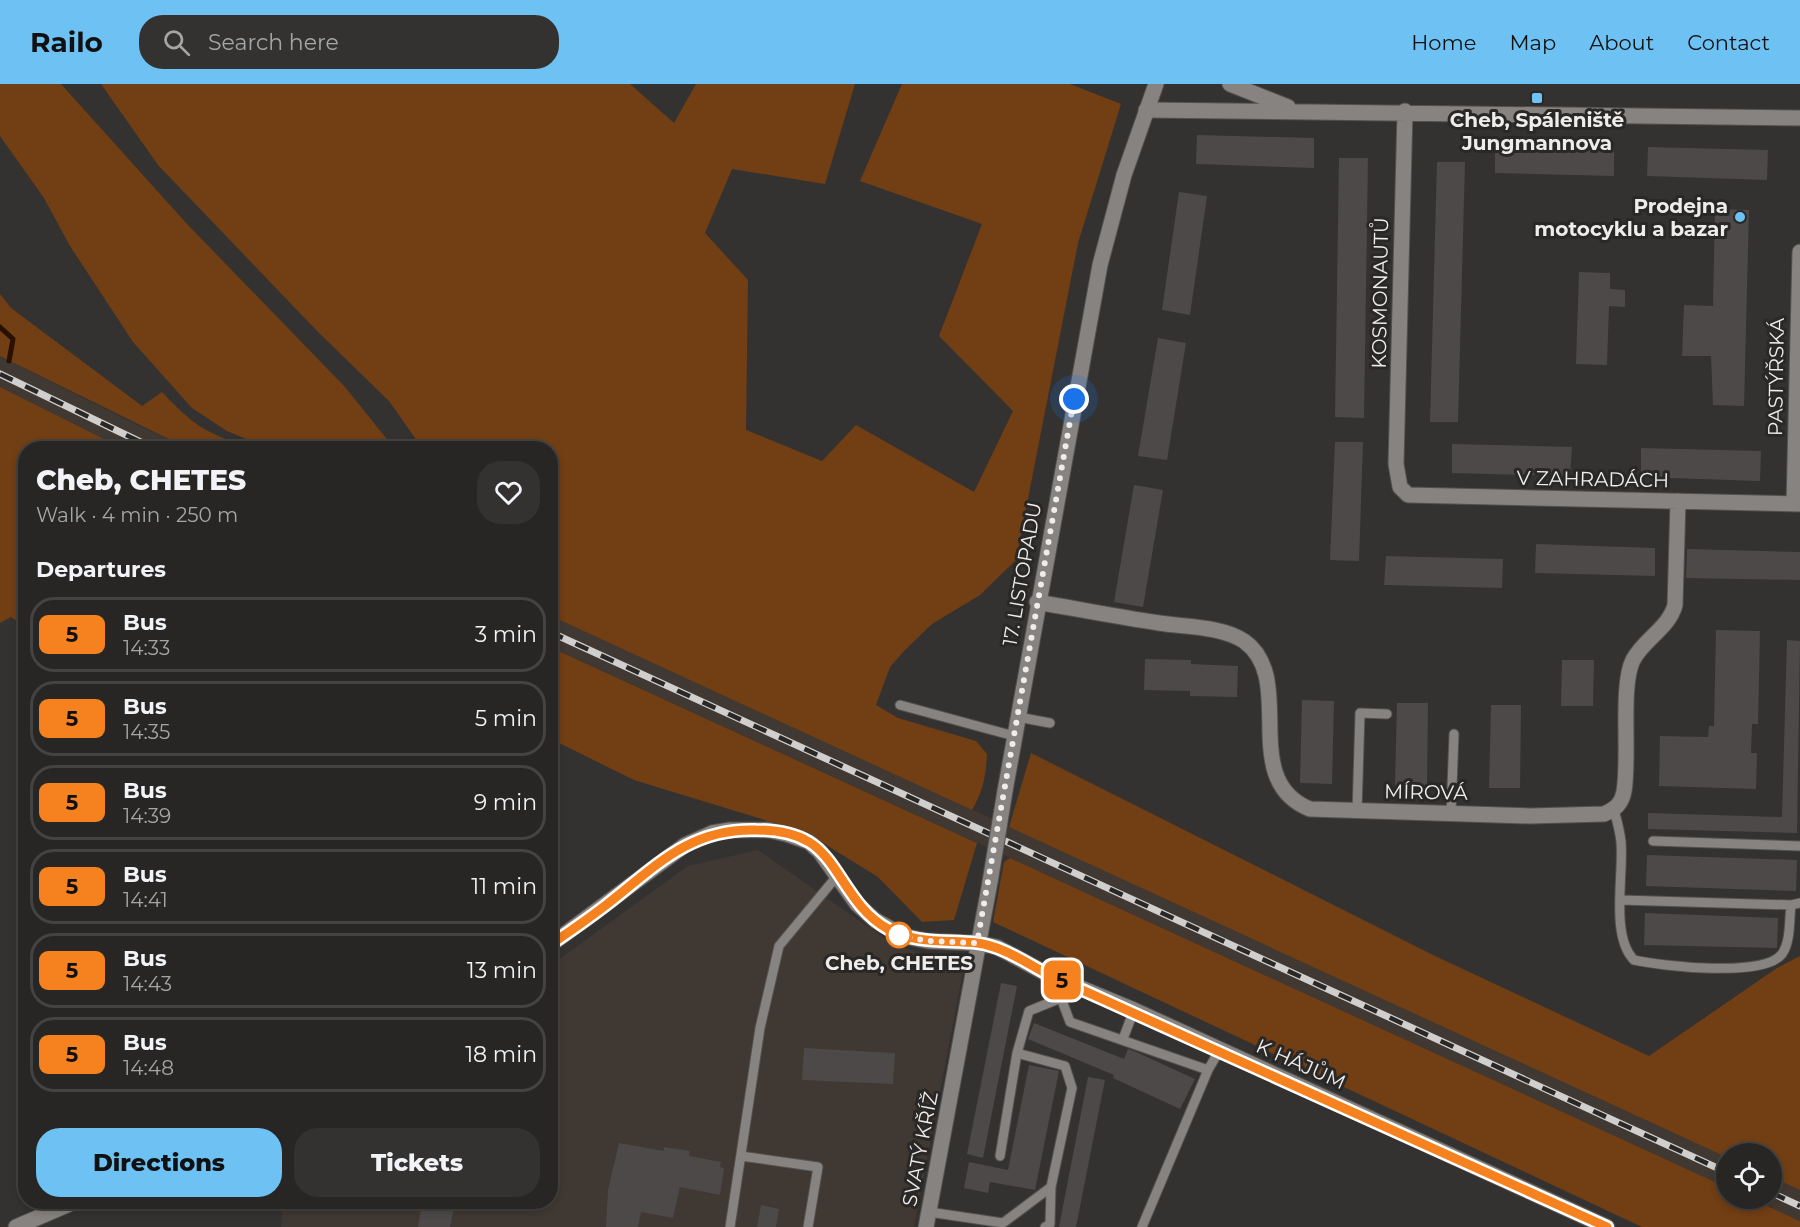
<!DOCTYPE html>
<meta charset="utf-8">
<style>
:root{--surface:#272624;--page:#333231;--text:#f1f3f6;--muted:#a4a5a6;--line:#434341;--accent:#6dc2f3}
body{margin:0;font-family:Montserrat,sans-serif;background:var(--page);color:var(--text);height:100vh;display:flex;flex-direction:column;font-size:22px;white-space:nowrap}
*{box-sizing:border-box;margin:0}
p{font-size:20px;color:var(--muted)}
.icon{flex:none;width:33px;height:33px;fill:none;stroke:currentColor;stroke-width:2;stroke-linecap:round;stroke-linejoin:round}
.map{position:relative;flex:1;overflow:hidden}
.side{position:absolute;left:18px;top:357px;width:540px;height:768px;display:flex;flex-direction:column;background:var(--surface);border-radius:24px;box-shadow:0 3px 9px #0003,0 0 0 2px var(--line)}
.side>*{flex:none}
.badge{padding:0 12px;border-radius:9px;font-size:21px;line-height:39px}
.fabs{position:absolute;left:1716px;top:1059px;display:grid;gap:12px}
.fabs a{display:grid;place-items:center;width:66px;height:66px;border-radius:50%;background:var(--surface);box-shadow:0 3px 9px #0003,0 0 0 2px var(--line);font-size:30px}
.you{position:absolute;width:30px;height:30px;margin:-15px;border:4px solid #fff;border-radius:50%;background:#1a73e8;box-shadow:0 0 0 9px #1a73e833}
.map>.badge{position:absolute;translate:-50% -50%;box-shadow:0 0 0 3px #fff}
h2{padding:0 18px;font-size:22px;line-height:54px}
.round{display:grid;place-items:center;flex:none;width:63px;height:63px;border-radius:24px;background:var(--page)}
.overview{display:flex;align-items:center;justify-content:space-between;height:102px;padding:0 18px}
h1{font-size:28px;font-weight:800;line-height:45px}
.button{display:flex;gap:12px;margin-top:auto;padding:12px 18px}
.button a{flex:1;height:69px;border-radius:24px;background:var(--accent);color:#111;font-size:24px;font-weight:800;line-height:69px;text-align:center}
.button a+a{background:var(--page);color:var(--text)}
ul{padding:0;list-style:none}
li{display:flex;align-items:center;gap:18px;height:75px;margin:0 12px 9px;padding:0 6px;border:3px solid var(--line);border-radius:24px}
li div{flex:1}
li b{display:block;font-size:22px}
li em{font-style:normal}
li .badge{min-width:66px;font-weight:700;text-align:center}
header{display:flex;align-items:center;gap:36px;box-sizing:border-box;height:84px;padding:0 30px;background:var(--accent);color:#111}
header strong{font-size:28px}
nav{display:flex;gap:33px;margin-inline-start:auto;font-size:21px}
.search{width:420px;height:54px;background:var(--page);display:flex;align-items:center;gap:15px;box-sizing:border-box;padding:0 21px;border-radius:24px;color:var(--muted);font-size:22px}
.map>svg:first-child{display:block}
</style>
<header>
<strong>Railo</strong>
<div class="search"><svg class="icon" aria-label="search" viewBox="0 0 24 24"><circle cx="10" cy="10" r="6"/><path d="M15 15l6 6"/></svg>Search here</div>
<nav><a>Home</a><a>Map</a><a>About</a><a>Contact</a></nav>
</header>
<div class="map">
<svg width="1800" height="1143" viewBox="0 0 1800 1143">
<rect width="100%" height="100%" fill="#343230"/>
<path fill="#403832" d="M 0,272 L 131,338 L 187,364 L 119,363 L 0,303 Z
M 551,532 L 1726,1073 L 1726,1103 L 551,563 Z
M 758,766 L 894,861 L 964,882 L 914,1143 L 281,1143 L 283,1118 L 550,1118 L 551,881 L 688,782 Z
M 1772,1093 L 1800,1106 L 1800,1137 L 1751,1115 L 1772,1114 Z"/>
<path fill="#723e14" d="M 0,0 L 61,0 L 187,140 L 345,303 L 394,364 L 268,364 L 227,347 L 192,324 L 133,258 L 70,162 L 44,114 L 0,52 Z
M 101,0 L 630,0 L 674,39 L 696,0 L 855,0 L 825,100 L 732,85 L 705,149 L 748,196 L 746,346 L 822,377 L 856,341 L 974,408 L 1013,327 L 939,252 L 982,140 L 860,97 L 902,0 L 1070,0 L 1121,20 L 1078,159 L 1016,476 L 980,511 L 932,540 L 904,567 L 890,583 L 876,621 L 898,634 L 976,657 L 987,670 C 986,692 983,707 972,726 L 551,532 L 550,364 L 422,364 L 389,317 L 318,248 L 158,81 Z
M 0,210 L 11,224 L 142,322 L 162,308 C 195,343 205,348 250,364 L 187,364 L 0,272 Z
M 0,303 L 122,364 L 26,364 L 25,542 L 11,533 L 0,539 Z
M 550,563 L 977,759 L 954,836 L 922,838 L 878,793 L 807,749 L 634,696 L 551,655 Z
M 1031,669 L 1433,871 L 1649,972 L 1777,884 L 1800,872 L 1800,1106 L 1772,1093 L 1772,1070 L 1726,1070 L 1726,1073 L 1009,743 Z
M 1010,774 L 1726,1103 L 1726,1114 L 1751,1115 L 1800,1137 L 1800,1143 L 1642,1143 L 993,838 L 1004,778 Z"/>
<g fill="none" stroke-linecap="round" stroke-linejoin="round">
<path stroke="#291101" stroke-width="5" d="M 0,243 L 13,255 L 9,277"/>
</g>
<path fill="#4c4948" d="M 1197,51 L 1314,54 L 1314,84 L 1196,80 Z
M 1495,60 L 1614,63 L 1614,92 L 1495,89 Z
M 1648,63 L 1768,66 L 1767,96 L 1647,92 Z
M 1339,74 L 1368,74 L 1364,334 L 1335,333 Z
M 1437,78 L 1465,78 L 1458,338 L 1430,338 Z
M 1179,108 L 1207,112 L 1190,231 L 1162,226 Z
M 1715,125 L 1749,126 L 1744,322 L 1713,321 L 1711,272 L 1682,272 L 1684,221 L 1713,222 Z
M 1579,188 L 1610,189 L 1610,205 L 1625,206 L 1625,223 L 1609,222 L 1607,281 L 1576,280 Z
M 1158,254 L 1186,259 L 1167,376 L 1138,372 Z
M 1335,358 L 1363,358 L 1359,477 L 1330,476 Z
M 1452,360 L 1572,363 L 1570,392 L 1452,389 Z
M 1641,364 L 1761,367 L 1760,397 L 1641,393 Z
M 1134,401 L 1163,406 L 1143,523 L 1114,518 Z
M 1536,460 L 1655,464 L 1655,492 L 1535,489 Z
M 1687,465 L 1800,468 L 1800,496 L 1686,494 Z
M 1386,472 L 1503,475 L 1502,504 L 1384,501 Z
M 1716,546 L 1760,547 L 1758,640 L 1752,640 L 1751,669 L 1757,669 L 1756,705 L 1659,702 L 1660,652 L 1708,653 L 1709,642 L 1714,642 Z
M 1787,556 L 1800,557 L 1797,749 L 1648,745 L 1648,729 L 1782,733 Z
M 1145,575 L 1191,576 L 1191,580 L 1238,582 L 1237,613 L 1190,612 L 1190,607 L 1144,606 Z
M 1562,576 L 1594,576 L 1593,622 L 1561,622 Z
M 1302,616 L 1334,617 L 1332,700 L 1300,699 Z
M 1397,619 L 1428,619 L 1427,702 L 1395,701 Z
M 1491,621 L 1521,621 L 1520,704 L 1489,704 Z
M 1647,771 L 1797,776 L 1796,807 L 1646,802 Z
M 1645,829 L 1778,834 L 1777,864 L 1644,861 Z
M 1001,899 L 1017,902 L 983,1074 L 967,1070 Z
M 1034,939 L 1124,975 L 1128,965 L 1136,968 L 1195,995 L 1180,1025 L 1113,994 L 1114,991 L 1028,955 Z
M 804,964 L 895,969 L 893,1000 L 802,996 Z
M 1029,981 L 1059,987 L 1035,1106 L 990,1098 L 988,1109 L 964,1104 L 969,1078 L 1008,1086 Z
M 1088,993 L 1105,996 L 1099,1026 L 1076,1143 L 1059,1143 Z
M 619,1059 L 664,1067 L 664,1063 L 690,1067 L 689,1072 L 721,1078 L 720,1083 L 724,1084 L 720,1111 L 680,1103 L 673,1134 L 641,1128 L 638,1143 L 606,1143 L 608,1106 Z
M 422,1118 L 455,1118 L 450,1143 L 418,1143 Z
M 761,1121 L 779,1125 L 776,1143 L 757,1143 Z"/>
<g fill="none" stroke-linecap="round" stroke-linejoin="round">
<g stroke="#53514f" stroke-width="11">
<path id="lane" d="M 900,621 L 1014,652
M 1018,633 L 1050,639
M 1614,726 C 1617,737 1620,747 1621,758 C 1624,790 1610,852 1634,876 C 1661,882 1764,894 1782,870 C 1791,857 1789,836 1791,821
M 1357,728 L 1360,629 L 1387,630
M 1451,729 L 1454,650
M 1653,757 L 1800,762
M 1620,816 L 1791,821 L 1800,819
M 1061,914 L 1070,938 L 1208,986 L 1219,967
M 1123,955 L 1134,926
M 741,1072 L 818,1083 L 808,1143
M 1000,1072 L 1017,969 L 1029,927 L 1061,914 L 1068,898
M 929,1128 L 1003,1139 L 1051,1103 L 1072,1004 L 1065,982 L 1017,969
M 730,1143 L 760,944 L 779,862 L 837,792
M 1045,1143 L 1050,1140 L 1051,1103
M 1142,1143 L 1208,986"/>
</g>
<g stroke="#53514f" stroke-width="17">
<path id="street" d="M 1230,0 L 1288,23
M 1146,26 L 1800,34
M 1405,27 L 1396,380 L 1400,403 L 1408,411 L 1800,420
M 1794,420 L 1800,168
M 1037,518 C 1078,525 1118,533 1159,539 C 1185,543 1221,542 1244,557 C 1298,595 1237,696 1310,725 L 1530,732 L 1604,730 C 1616,725 1622,719 1624,707 C 1630,674 1620,601 1633,576 C 1644,555 1669,544 1675,521 L 1678,417"/>
</g>
<g stroke="#53514f" stroke-width="17">
<path id="secondary" d="M 1005,707 L 1100,181 L 1124,91 L 1156,0
M 550,861 L 685,761 L 712,749 L 730,746 L 768,746 L 786,750 L 809,758 L 820,768 L 857,820 L 875,836 L 903,852 L 928,857 L 977,859 L 997,863 L 1047,890 L 1134,926 L 1607,1143
M 16,1143 L 74,1118
M 926,1143 L 990,798"/>
</g>
<use href="#lane" stroke="#868381" stroke-width="9"/>
<use href="#street" stroke="#868381" stroke-width="15"/>
<use href="#secondary" stroke="#868381" stroke-width="15"/>
<g stroke="#d1cfce" stroke-width="7">
<path id="rail" d="M 0,290 L 153,364
M 550,548 L 1726,1088
M 1772,1109 L 1800,1122"/>
</g>
<use href="#rail" stroke="#2a2826" stroke-width="4.5" stroke-dasharray="14" stroke-linecap="butt"/>
<g stroke="#53514f" stroke-width="17" stroke-linecap="butt">
<path id="secondary-bridge" d="M 990,798 L 1005,707"/>
</g>
<use href="#secondary-bridge" stroke="#868381" stroke-width="15"/>
</g>
<g fill="none" stroke-linecap="round" stroke-linejoin="round">
<g stroke="#fff" stroke-width="14">
<path id="line" d="M 550,861 C 569,848 588,835 606,821 C 655,783 689,744 756,746 C 773,746 794,749 809,758 C 839,776 849,824 888,845 C 916,860 946,856 977,859 C 1002,862 1025,878 1047,890 L 1607,1143"/>
</g>
<use href="#line" stroke="#f5811f" stroke-width="9"/>
<path stroke="#efedec" stroke-width="6" stroke-dasharray="0 10.8" d="M 899,851 L 928,857 L 977,859 L 1074,315"/>
</g>
<g fill="#6dc2f3" stroke="#2a2826" stroke-width="2">
<rect x="1531" y="8" width="12" height="12" rx="3"/>
<circle cx="1740" cy="133" r="6"/>
</g>
<circle fill="#fff" stroke="#f5811f" stroke-width="3" cx="899" cy="851" r="12"/>
<g text-anchor="middle" stroke-width="6" stroke-linejoin="round" paint-order="stroke">
<g font-size="20" font-weight="bold" fill="#efedec" stroke="#2a2826">
<text x="1537" y="43">Cheb, Spáleniště<tspan x="1537" dy="23">Jungmannova</tspan></text>
<text x="1728" y="129" text-anchor="end">Prodejna<tspan x="1728" dy="23">motocyklu a bazar</tspan></text>
</g>
<g font-size="20" fill="#efedec" stroke="#2a2826">
<text transform="translate(1380 209) rotate(-89)" y="7">KOSMONAUTŮ</text>
<text transform="translate(1776 293) rotate(-89)" y="7">PASTÝŘSKÁ</text>
<text transform="translate(1593 395) rotate(1)" y="7">V ZAHRADÁCH</text>
<text transform="translate(1022 490) rotate(-80)" y="7">17. LISTOPADU</text>
<text transform="translate(1426 708) rotate(1)" y="7">MÍROVÁ</text>
<text transform="translate(1301 980) rotate(24)" y="7">K HÁJŮM</text>
<text transform="translate(920 1065) rotate(-79)" y="7">SVATÝ KŘÍŽ</text>
</g>
<g font-size="20" font-weight="bold" fill="#efedec" stroke="#2a2826">
<text x="899" y="886">Cheb, CHETES</text>
</g>
</g>
</svg>
<div class="fabs">
<a><svg class="icon" aria-label="locate" viewBox="0 0 24 24"><circle cx="12" cy="12" r="6"/><path d="M12 2v4M12 18v4M2 12h4M18 12h4"/></svg></a>
</div>
<div class="you" style="left:1074px;top:315px"></div>
<b class="badge" style="left:1062px;top:896px;background:#f5811f;color:#111">5</b>
<section class="side">
<div class="overview"><div><h1>Cheb, CHETES</h1><p>Walk · 4 min · 250 m</p></div><a class="round"><svg class="icon" aria-label="heart" viewBox="0 0 24 24"><path d="M12 20l-8-8c-3-5 5-10 8-4 3-6 11-1 8 4z"/></svg></a></div>
<h2>Departures</h2>
<ul>
<li><span class="badge" style="background:#f5811f;color:#111">5</span><div><b>Bus</b><p>14:33</p></div><em>3 min</em></li>
<li><span class="badge" style="background:#f5811f;color:#111">5</span><div><b>Bus</b><p>14:35</p></div><em>5 min</em></li>
<li><span class="badge" style="background:#f5811f;color:#111">5</span><div><b>Bus</b><p>14:39</p></div><em>9 min</em></li>
<li><span class="badge" style="background:#f5811f;color:#111">5</span><div><b>Bus</b><p>14:41</p></div><em>11 min</em></li>
<li><span class="badge" style="background:#f5811f;color:#111">5</span><div><b>Bus</b><p>14:43</p></div><em>13 min</em></li>
<li><span class="badge" style="background:#f5811f;color:#111">5</span><div><b>Bus</b><p>14:48</p></div><em>18 min</em></li>
</ul>
<div class="button"><a>Directions</a><a>Tickets</a></div>
</section>
</div>
